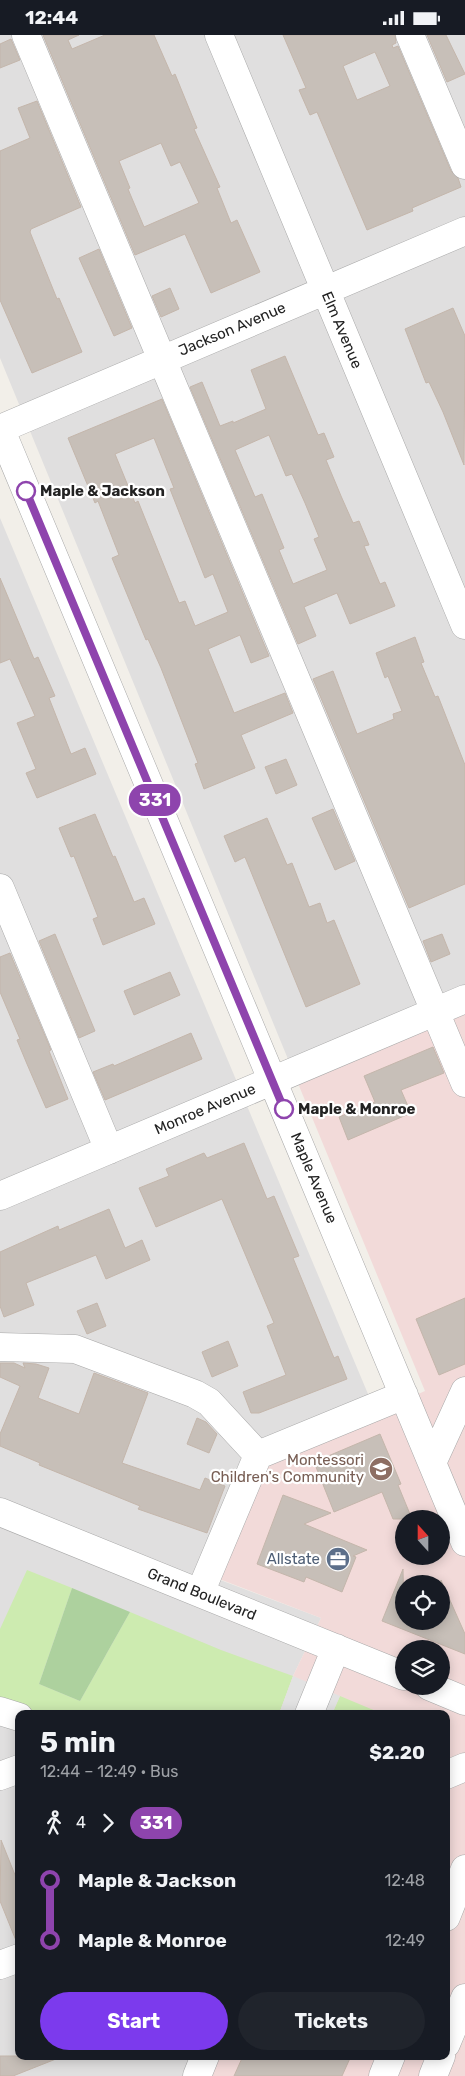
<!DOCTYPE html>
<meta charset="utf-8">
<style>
:root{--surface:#171b24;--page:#20242c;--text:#f1f3f6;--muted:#9ea1a6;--accent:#7c3aed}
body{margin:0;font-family:Rubik,sans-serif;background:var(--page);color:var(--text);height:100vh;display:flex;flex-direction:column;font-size:19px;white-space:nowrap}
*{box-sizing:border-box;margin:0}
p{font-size:16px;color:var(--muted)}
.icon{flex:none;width:28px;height:28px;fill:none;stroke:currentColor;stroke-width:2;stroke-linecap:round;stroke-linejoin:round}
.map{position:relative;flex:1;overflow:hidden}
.panel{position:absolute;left:15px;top:1675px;width:435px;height:350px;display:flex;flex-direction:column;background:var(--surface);border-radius:10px;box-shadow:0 2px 12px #0003}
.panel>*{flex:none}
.badge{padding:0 10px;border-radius:16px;font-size:18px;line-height:32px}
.needle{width:32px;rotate:339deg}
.buttons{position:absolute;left:395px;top:1475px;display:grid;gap:10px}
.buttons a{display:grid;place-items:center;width:55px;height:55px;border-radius:50%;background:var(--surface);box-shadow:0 2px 12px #0003;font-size:25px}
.map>.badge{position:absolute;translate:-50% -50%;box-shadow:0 0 0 2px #fff}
.legs{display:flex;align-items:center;gap:8px;height:55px;padding:0 25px;font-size:16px}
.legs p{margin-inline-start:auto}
.head{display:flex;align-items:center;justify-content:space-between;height:85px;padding:0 25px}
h1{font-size:28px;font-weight:700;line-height:38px}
.button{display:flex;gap:10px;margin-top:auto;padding:10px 25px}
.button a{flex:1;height:58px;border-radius:30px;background:var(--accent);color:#fff;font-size:20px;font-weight:700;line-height:58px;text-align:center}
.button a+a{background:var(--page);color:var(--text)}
ul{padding:0 25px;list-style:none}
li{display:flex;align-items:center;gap:18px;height:60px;font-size:19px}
li i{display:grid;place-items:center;width:8px;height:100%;margin:0 6px;background:currentColor}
li i::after{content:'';width:12px;height:12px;margin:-6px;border:4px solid;border-radius:50%;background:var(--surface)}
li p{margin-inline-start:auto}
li:first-child i{background:linear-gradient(#0000 50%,currentColor 0)}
li:last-child i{background:linear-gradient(currentColor 50%,#0000 0)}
.status{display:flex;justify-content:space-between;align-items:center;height:35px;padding:0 25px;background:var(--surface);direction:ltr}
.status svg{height:14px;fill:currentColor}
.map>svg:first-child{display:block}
</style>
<div class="status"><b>12:44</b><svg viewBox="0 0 49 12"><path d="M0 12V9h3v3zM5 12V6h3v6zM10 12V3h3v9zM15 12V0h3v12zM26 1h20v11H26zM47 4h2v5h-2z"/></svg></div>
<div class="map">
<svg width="465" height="2041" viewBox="0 0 465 2041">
<rect width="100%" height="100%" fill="#f2efe9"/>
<path fill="#e0dfdf" d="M 0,0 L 465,0 L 465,975 L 297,1046 L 0,323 Z
M 0,483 L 376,1378 L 215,1543 L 321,1583 L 293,1641 L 279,1679 L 19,1679 L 19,2021 L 197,2021 L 188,2041 L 0,2041 Z"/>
<path fill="#f2dad9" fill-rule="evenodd" d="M 465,975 L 465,2041 L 188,2041 L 197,2021 L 446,2021 L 446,1679 L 279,1679 L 293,1641 L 321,1583 L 214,1542 L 268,1424 L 425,1356 L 297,1046 ZM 404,1484 L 441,1484 L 441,1521 L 404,1521 ZM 404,1549 L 441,1549 L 441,1586 L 404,1586 ZM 404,1614 L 441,1614 L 441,1651 L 404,1651 Z"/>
<path fill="#cdebb0" d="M 27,1535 L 72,1553 L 39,1649 L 80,1666 L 130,1577 L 221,1615 L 293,1641 L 279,1679 L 46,1679 L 23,1673 L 0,1662 L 0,1594 Z
M 340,1661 L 383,1679 L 332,1679 Z"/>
<path fill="#add19e" d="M 72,1553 L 130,1577 L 80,1666 L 39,1649 Z"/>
<path fill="#e2e2e2" d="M 293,1641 L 340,1661 L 332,1679 L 279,1679 Z"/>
<path fill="#c7bfb8" stroke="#c4b6ab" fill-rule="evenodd" d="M 43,0 L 79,0 L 68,5 L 72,14 L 105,0 L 154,0 L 172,41 L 175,39 L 197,93 L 194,94 L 220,152 L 217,153 L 231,188 L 237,185 L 260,237 L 211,258 L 185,199 L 135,220 ZM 161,108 L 171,131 L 180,127 L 199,168 L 144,192 L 128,154 L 130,153 L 119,126 Z
M 283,0 L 395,0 L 396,8 L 392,10 L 393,13 L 398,11 L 451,136 L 458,143 L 461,152 L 412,173 L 413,176 L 367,195 L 317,77 L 310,80 L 299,55 L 306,53 ZM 375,17 L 390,51 L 357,65 L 343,31 Z
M 427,0 L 446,0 L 465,39 L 447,47 Z
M 11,4 L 20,25 L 0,33 L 0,9 Z
M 37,66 L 81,172 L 31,194 L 30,197 L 57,264 L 59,263 L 82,317 L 32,338 L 0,265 L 0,116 L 30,103 L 18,73 Z
M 99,214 L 132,293 L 114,301 L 79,223 Z
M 170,253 L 179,274 L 161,282 L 152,261 Z
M 453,273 L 465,301 L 464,430 L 443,377 L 429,347 L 426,348 L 405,294 Z
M 285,321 L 318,400 L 324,398 L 334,422 L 326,425 L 341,461 L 353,488 L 359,486 L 369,510 L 364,511 L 380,549 L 385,547 L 395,571 L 350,589 L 337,558 L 304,572 L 316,601 L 298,609 L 190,352 L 202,347 L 220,391 L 233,386 L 233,388 L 266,374 L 251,335 ZM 269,400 L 286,441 L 292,439 L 305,468 L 319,502 L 314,504 L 327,535 L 293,549 L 279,515 L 284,513 L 262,459 L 255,462 L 235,415 Z
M 162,364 L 269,621 L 251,628 L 240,600 L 208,614 L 234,678 L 285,658 L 293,678 L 241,700 L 255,733 L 204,754 L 195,729 L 198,728 L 161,633 L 148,604 L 146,605 L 112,523 L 119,520 L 98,466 L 95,468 L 68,403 ZM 154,403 L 174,453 L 170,454 L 205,543 L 213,539 L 228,577 L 195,591 L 185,566 L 179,568 L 138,466 L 135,468 L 115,419 Z
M 0,543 L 34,624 L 38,622 L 55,661 L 49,663 L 71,719 L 85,713 L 96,739 L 37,763 L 26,738 L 36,734 L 17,688 L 35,681 L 10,624 L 0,628 Z
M 415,602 L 424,627 L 421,628 L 435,662 L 438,661 L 465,730 L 465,849 L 409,873 L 313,644 L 333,636 L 357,699 L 394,684 L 393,679 L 402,676 L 388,641 L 385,643 L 376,618 Z
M 286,724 L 297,750 L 276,759 L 265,732 Z
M 333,774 L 355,826 L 335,835 L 312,783 Z
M 95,779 L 113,822 L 115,821 L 134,867 L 144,863 L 155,889 L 103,910 L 93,884 L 98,882 L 74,821 L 71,822 L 59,793 Z
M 267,783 L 287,830 L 292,828 L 309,872 L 320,868 L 327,888 L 334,885 L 360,949 L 306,972 L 245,822 L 235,827 L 224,801 Z
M 55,899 L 95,996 L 79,1003 L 39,906 Z
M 442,899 L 450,919 L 431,927 L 423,906 Z
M 10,918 L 51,1015 L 49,1016 L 68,1064 L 46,1073 L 27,1029 L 17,1005 L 20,1004 L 0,957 L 0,922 Z
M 170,937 L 180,960 L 134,980 L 124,956 Z
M 191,998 L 202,1024 L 105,1065 L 93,1037 L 113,1029 L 114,1031 Z
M 433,1012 L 444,1038 L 401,1055 L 411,1078 L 348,1105 L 339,1082 L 375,1067 L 364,1041 Z
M 244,1108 L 267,1164 L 274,1161 L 299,1221 L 293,1223 L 334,1323 L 338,1321 L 347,1344 L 259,1378 L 251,1378 L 243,1357 L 286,1340 L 267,1291 L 274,1288 L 222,1164 L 156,1192 L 139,1153 L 169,1141 L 166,1134 L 204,1118 L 207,1123 Z
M 109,1174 L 125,1213 L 142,1205 L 150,1225 L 106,1244 L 96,1220 L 26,1248 L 34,1270 L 4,1282 L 0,1271 L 0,1217 L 58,1191 L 59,1195 Z
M 465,1263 L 465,1329 L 439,1340 L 416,1284 Z
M 97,1268 L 106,1291 L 87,1299 L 77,1276 Z
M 228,1306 L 238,1331 L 212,1342 L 202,1317 Z
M 0,1328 L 14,1328 L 25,1333 L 23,1328 L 36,1329 L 49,1333 L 38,1363 L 79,1379 L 94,1338 L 148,1358 L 122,1428 L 200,1455 L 205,1443 L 225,1451 L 207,1498 L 138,1474 L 140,1471 L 39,1430 L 40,1428 L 0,1411 L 0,1399 L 20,1351 L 0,1342 Z
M 197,1383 L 206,1387 L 217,1399 L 209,1418 L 187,1409 Z
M 380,1399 L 401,1449 L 398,1450 L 412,1484 L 393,1484 L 382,1457 L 334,1477 L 314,1427 Z
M 283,1460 L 331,1478 L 304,1489 L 367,1515 L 353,1521 L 356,1522 L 342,1557 L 306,1542 L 304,1547 L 257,1529 Z
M 403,1534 L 404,1586 L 441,1586 L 441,1545 L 465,1599 L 465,1619 L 382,1586 Z
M 1,1805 L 19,1850 L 19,1908 L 17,1908 L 0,1866 Z
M 0,2021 L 60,2021 L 61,2022 L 13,2041 L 0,2041 Z
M 243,2021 L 351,2021 L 342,2041 L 234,2041 Z"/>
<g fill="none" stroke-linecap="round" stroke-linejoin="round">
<g stroke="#a9a9a9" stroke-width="29">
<path id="minor" d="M 26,0 L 465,1048
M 219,0 L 465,590
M 410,0 L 465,130
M 0,393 L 465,1507
M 0,394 L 465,196
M 0,853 L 109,1115
M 0,1161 L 465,964
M 0,1312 L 75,1314 L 195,1359 L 209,1367 L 258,1420
M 432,1428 L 465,1356
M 0,1477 L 404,1641
M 200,1558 L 258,1420 L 404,1360
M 429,1651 L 465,1666
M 0,1676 L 19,1682
M 309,1679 L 336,1613
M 446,1740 L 465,1732
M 0,1741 L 19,1734
M 446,1882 L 465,1834
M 0,1930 L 19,1923
M 446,2009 L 465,1963
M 197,2041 L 205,2021
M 383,2041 L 391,2021
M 433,2041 L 441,2021"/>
</g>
<use href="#minor" stroke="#fff" stroke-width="28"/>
</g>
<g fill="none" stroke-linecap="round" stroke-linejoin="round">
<g stroke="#fff" stroke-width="11">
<path id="line-1" d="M 26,456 L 284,1074"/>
</g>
<use href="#line-1" stroke="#8e44ad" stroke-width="8"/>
</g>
<defs>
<g id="school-disc" transform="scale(1.25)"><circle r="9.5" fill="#8d6e63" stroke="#fff"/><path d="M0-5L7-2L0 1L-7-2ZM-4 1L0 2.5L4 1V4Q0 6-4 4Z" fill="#fff"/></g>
<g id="office-disc" transform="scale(1.25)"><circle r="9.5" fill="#5c6f8a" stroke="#fff"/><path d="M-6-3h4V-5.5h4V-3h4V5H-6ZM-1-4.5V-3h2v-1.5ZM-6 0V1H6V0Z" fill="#fff"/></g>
</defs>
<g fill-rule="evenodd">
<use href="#school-disc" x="381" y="1434"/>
<use href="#office-disc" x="338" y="1524"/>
</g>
<g fill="#fff" stroke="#8e44ad" stroke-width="2.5">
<circle cx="26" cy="456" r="9"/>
<circle cx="284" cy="1074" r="9"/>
</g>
<g text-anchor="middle" stroke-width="4.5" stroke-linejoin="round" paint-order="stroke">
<g font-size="15" fill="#222" stroke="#fff">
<text transform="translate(232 294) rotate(-23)" y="5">Jackson Avenue</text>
<text transform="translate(342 295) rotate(67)" y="5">Elm Avenue</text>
<text transform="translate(205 1074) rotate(-23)" y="5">Monroe Avenue</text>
<text transform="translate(314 1143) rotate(67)" y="5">Maple Avenue</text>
<text transform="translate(202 1559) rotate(22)" y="5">Grand Boulevard</text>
</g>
<g font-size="15" font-weight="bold" fill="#222" stroke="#fff" text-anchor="start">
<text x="40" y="461">Maple &amp; Jackson</text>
<text x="298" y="1079">Maple &amp; Monroe</text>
</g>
<g font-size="15" fill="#785e54" stroke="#fff" text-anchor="end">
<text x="364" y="1430">Montessori<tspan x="364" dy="17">Children's Community</tspan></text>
</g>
<g font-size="15" fill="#4e5e75" stroke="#fff" text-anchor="end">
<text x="320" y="1529">Allstate</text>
</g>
</g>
</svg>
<div class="buttons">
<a><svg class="needle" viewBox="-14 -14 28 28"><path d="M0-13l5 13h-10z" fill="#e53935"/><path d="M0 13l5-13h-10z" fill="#9ea1a6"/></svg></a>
<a><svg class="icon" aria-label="locate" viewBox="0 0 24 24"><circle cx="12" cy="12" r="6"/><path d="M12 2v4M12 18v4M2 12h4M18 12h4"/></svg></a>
<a><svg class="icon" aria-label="layers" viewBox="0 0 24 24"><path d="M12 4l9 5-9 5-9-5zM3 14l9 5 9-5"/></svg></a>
</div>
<b class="badge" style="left:155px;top:765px;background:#8e44ad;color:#fff">331</b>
<section class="panel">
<div class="head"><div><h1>5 min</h1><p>12:44 – 12:49 · Bus</p></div><b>$2.20</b></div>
<div class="legs"><svg class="icon" aria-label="walk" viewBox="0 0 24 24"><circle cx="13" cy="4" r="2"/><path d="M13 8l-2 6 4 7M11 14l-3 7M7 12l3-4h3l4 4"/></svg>4<svg class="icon" aria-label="forward" viewBox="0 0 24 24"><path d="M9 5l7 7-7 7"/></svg><b class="badge" style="background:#8e44ad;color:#fff">331</b></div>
<ul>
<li><i style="color:#8e44ad"></i><b>Maple &amp; Jackson</b><p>12:48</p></li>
<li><i style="color:#8e44ad"></i><b>Maple &amp; Monroe</b><p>12:49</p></li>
</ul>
<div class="button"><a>Start</a><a>Tickets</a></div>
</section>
</div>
